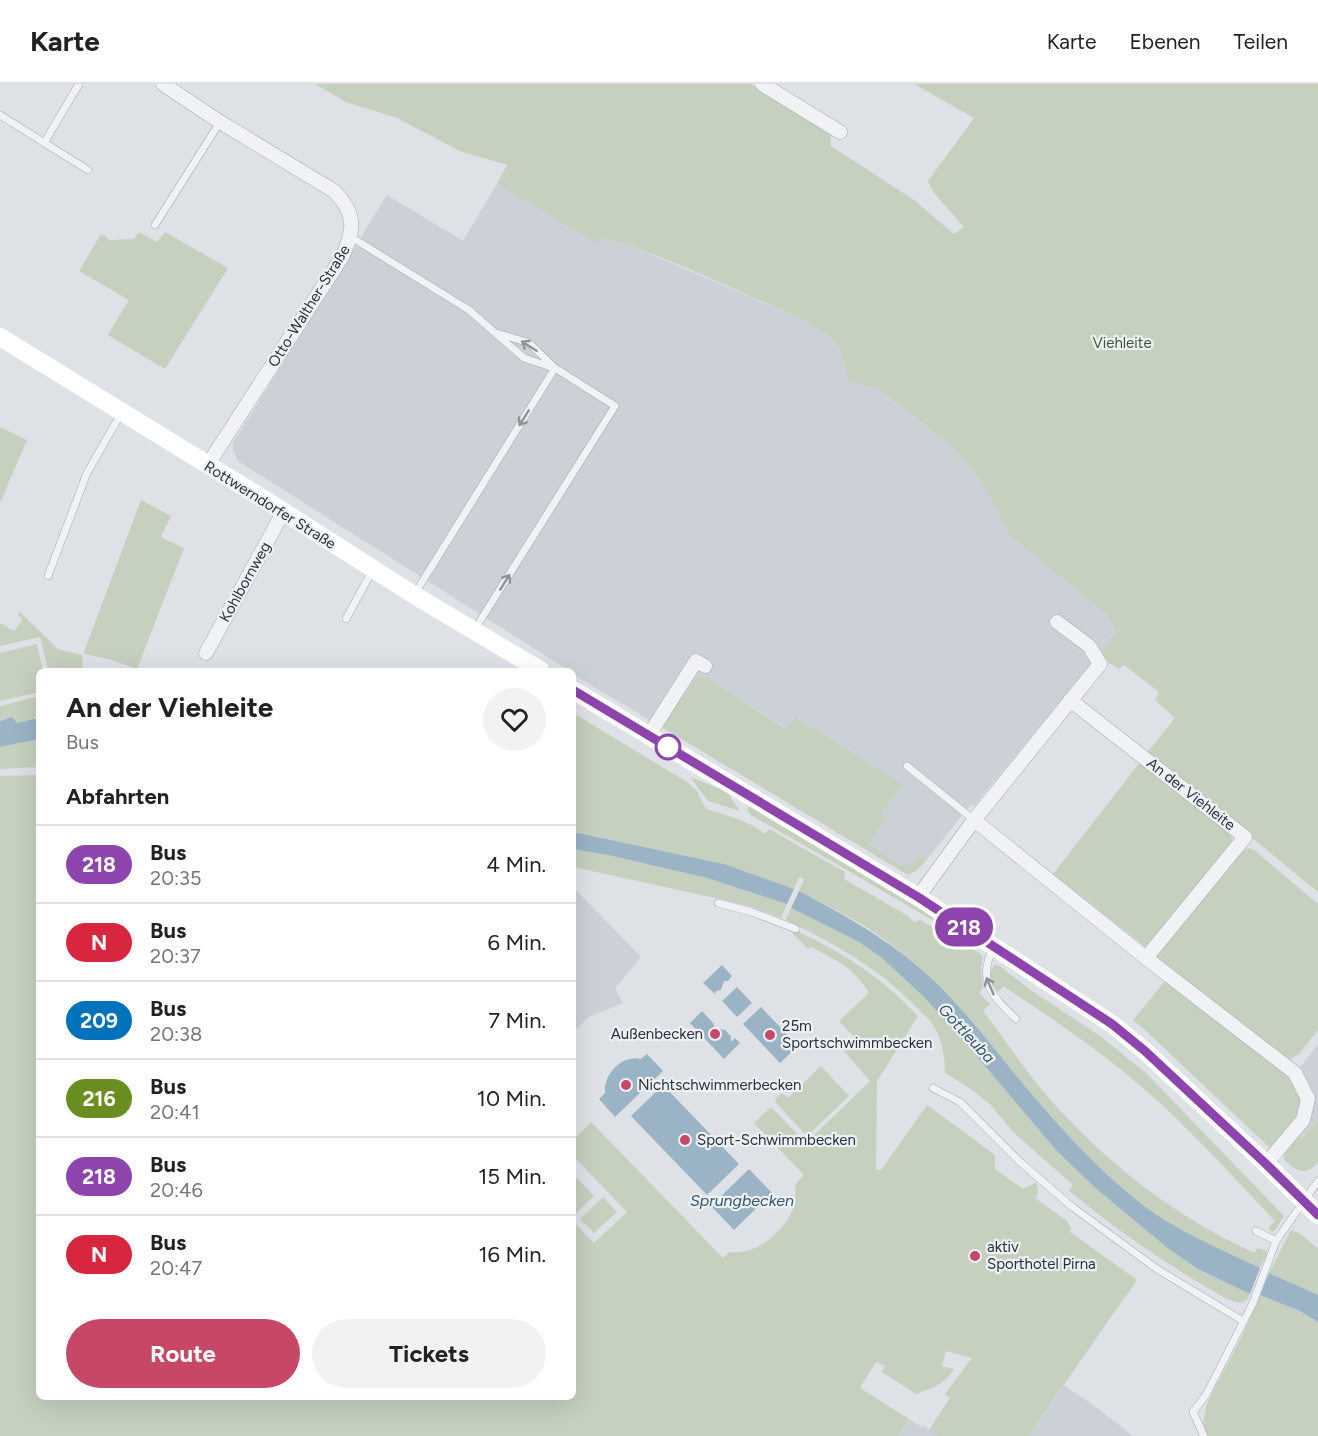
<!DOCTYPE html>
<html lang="de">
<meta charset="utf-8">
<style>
:root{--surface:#fff;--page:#f2f2f2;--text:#222;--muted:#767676;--line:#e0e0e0;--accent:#c64866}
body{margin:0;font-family:Figtree,sans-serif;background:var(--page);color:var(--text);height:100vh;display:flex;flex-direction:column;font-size:22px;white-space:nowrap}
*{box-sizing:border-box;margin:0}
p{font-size:20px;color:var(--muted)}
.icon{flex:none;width:33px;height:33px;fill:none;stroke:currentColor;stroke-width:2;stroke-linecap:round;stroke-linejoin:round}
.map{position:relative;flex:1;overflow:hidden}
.panel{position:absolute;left:36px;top:584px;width:540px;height:732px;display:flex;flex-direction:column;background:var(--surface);border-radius:9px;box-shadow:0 6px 24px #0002}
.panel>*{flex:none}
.badge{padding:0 12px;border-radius:20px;font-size:21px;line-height:39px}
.map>.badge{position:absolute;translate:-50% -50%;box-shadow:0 0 0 3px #fff}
h2{padding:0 30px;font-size:22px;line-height:54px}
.round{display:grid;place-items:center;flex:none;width:63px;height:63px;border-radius:32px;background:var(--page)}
.head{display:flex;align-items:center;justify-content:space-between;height:102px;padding:0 30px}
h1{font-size:28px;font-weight:700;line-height:45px}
.primary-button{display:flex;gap:12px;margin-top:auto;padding:12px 30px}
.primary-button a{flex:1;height:69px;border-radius:36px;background:var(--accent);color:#fff;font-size:24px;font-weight:700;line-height:69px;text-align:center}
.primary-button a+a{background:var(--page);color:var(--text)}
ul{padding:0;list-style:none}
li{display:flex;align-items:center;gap:18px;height:78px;padding:0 30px;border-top:2px solid var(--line)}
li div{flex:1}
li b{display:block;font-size:22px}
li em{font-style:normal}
li .badge{min-width:66px;font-weight:700;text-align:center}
header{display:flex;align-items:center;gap:36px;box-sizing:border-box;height:84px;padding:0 30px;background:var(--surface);border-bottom:2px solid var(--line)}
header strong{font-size:28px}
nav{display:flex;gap:33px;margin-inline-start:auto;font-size:21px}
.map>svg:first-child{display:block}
</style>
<header>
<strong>Karte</strong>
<nav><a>Karte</a><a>Ebenen</a><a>Teilen</a></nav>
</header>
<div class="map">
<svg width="1318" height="1352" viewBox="0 0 1318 1352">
<rect width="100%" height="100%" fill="#dee2e6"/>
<path fill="#ccd1d8" d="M 497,100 L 599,159 L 603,153 L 632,162 L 797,233 L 827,250 L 841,266 L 848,296 L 880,306 L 951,361 L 980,395 L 1011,451 L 1107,531 L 1116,547 L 1101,568 L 974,722 L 970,721 L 926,777 L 919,771 L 909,781 L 900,781 L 868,759 L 885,734 L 880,731 L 901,700 L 794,633 L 787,645 L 707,593 L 665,635 L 663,644 L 574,591 L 573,586 L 568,586 L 238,377 L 233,367 L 233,359 L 387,111 L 463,157 Z
M 573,803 L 641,873 L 615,904 L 623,919 L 589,933 L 573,948 Z
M 1318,960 L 1318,1036 L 1300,1055 L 1287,1064 L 1278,1055 L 1297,1031 L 1291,995 Z
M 1064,1301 L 1100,1326 L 1133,1352 L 1028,1352 Z
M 909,1335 L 922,1343 L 923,1341 L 939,1352 L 898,1352 Z"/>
<path fill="#c5d0bf" d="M 315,0 L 751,0 L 830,47 L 831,62 L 914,116 L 954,150 L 964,143 L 934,109 L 928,97 L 974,34 L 914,0 L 1318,0 L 1318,808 L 1191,704 L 1146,670 L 1175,634 L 1155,616 L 1159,608 L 1124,581 L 1119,585 L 1109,579 L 1101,568 L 1116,547 L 1107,531 L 1010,451 L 980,395 L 951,361 L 880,306 L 848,296 L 841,266 L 827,250 L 797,233 L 687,184 L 632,162 L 603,153 L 599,160 L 497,100 L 507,81 L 460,67 L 397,34 L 346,18 Z
M 139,148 L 157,158 L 165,148 L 228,184 L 165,285 L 108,251 L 129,216 L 79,187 L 101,150 L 110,156 L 134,155 Z
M 0,343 L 27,356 L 0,419 Z
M 141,416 L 171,432 L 161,453 L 184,464 L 137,585 L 112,576 L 84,570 L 84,568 Z
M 20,528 L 58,565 L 82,571 L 83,586 L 48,586 L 40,553 L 0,562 L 0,539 L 14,547 L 22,536 L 18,530 Z
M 37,560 L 43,586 L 39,586 L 39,608 L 0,617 L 0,569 Z
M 697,593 L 707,593 L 786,645 L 795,633 L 902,700 L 881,730 L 885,734 L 869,759 L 900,781 L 909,781 L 919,771 L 926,777 L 917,786 L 908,791 L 663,644 L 665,635 Z
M 39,612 L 39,634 L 17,639 L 12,633 L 0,637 L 0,622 Z
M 573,629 L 687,698 L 696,706 L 706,725 C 727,732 748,736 765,750 L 769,745 L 845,788 L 844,795 L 908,832 L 914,838 L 920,836 L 979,869 L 983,872 L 981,884 L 983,904 L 979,909 L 990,920 L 983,927 C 1003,953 1021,980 1041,1005 C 1100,1074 1172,1132 1255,1169 L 1257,1164 L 1267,1167 L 1265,1178 L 1263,1177 L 1260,1184 C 1217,1163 1171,1145 1134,1114 C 1090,1078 1051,1034 1015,990 C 988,957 962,923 931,894 C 909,874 885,854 859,839 C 840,827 819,818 799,807 L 804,795 L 799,793 L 794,805 L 724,780 L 573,748 Z
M 39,655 L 39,683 L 0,685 L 0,663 Z
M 1141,677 L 1228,745 L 1234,760 L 1148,865 L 1053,790 Z
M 39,691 L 39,1312 L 573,1312 L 573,1137 L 594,1159 L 627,1128 L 573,1072 L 573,1056 L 591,1038 L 723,1174 L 729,1168 C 755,1172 783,1149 793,1125 C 796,1117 796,1109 795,1101 L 804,1091 L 754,1039 L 771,1023 L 806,1059 L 870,997 L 843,966 L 854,953 L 839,937 L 869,909 C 853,883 838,877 811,863 L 808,865 L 792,849 L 795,846 C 845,870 880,892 918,932 L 877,997 L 876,1086 L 881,1086 L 927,1021 L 995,1071 L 995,1085 L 1023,1105 L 1035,1099 L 1037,1100 L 1038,1109 L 1035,1114 L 1067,1137 L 1071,1144 L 1070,1148 L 1137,1196 L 1028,1352 L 939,1352 L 929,1346 L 950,1314 L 945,1310 L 972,1274 L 946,1267 L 942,1282 L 954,1285 C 945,1300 932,1304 916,1310 L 882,1288 L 885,1282 L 876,1278 L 860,1304 L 909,1335 L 898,1352 L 0,1352 L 0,692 Z
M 690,693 L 730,709 L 731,714 L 740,727 L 708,717 Z
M 750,721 L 893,807 L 982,865 C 905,821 830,775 752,732 L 747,727 Z
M 1249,764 L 1254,766 L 1318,820 L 1318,946 L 1299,970 L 1289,976 L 1283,974 L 1154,871 L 1242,766 Z
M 573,765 L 608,771 L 707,794 L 787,820 L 781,834 L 755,824 L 720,815 L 573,783 Z
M 791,824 L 859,858 L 882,874 L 924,913 L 963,956 L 1056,1066 L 1092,1101 L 1198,1185 L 1250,1210 L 1247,1216 L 1242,1219 C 1227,1218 1214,1207 1201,1200 C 1154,1172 1111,1141 1069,1107 L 1073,1101 L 1013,1048 L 990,1020 L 968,1003 L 945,989 C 945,973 942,954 933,941 C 928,933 919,927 913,920 C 877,883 833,859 786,836 Z
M 995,880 L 1001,883 L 1032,907 L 1100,952 L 1147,990 L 1284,1132 L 1276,1145 L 1272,1148 L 1268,1144 L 1275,1137 C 1237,1097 1200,1056 1160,1019 C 1112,975 1058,938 1003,902 L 998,908 C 991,899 987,890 995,880 Z
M 1165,897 L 1291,995 L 1301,1015 L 1297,1031 L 1270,1064 L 1146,947 L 1133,936 Z
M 821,982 L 849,1012 L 807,1052 L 776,1019 L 775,1015 L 782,1009 L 788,1014 Z
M 1318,1036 L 1318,1078 C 1309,1089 1301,1090 1290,1081 C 1286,1078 1285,1078 1284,1073 C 1284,1065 1292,1058 1298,1053 L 1301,1055 Z
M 573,1090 L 594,1112 L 573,1132 Z
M 603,1113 L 617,1128 L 594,1149 L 580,1135 Z
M 1291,1146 L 1301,1150 L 1318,1165 L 1318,1211 L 1269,1189 Z
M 1260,1211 L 1300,1227 L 1318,1238 L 1318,1352 L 1207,1352 L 1203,1338 L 1207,1319 L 1242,1252 Z"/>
<path fill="#9ab3c5" d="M 12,633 L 17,639 L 39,634 L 39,655 L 0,663 L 0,637 Z
M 573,748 L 724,780 L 794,805 L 787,820 L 707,794 L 608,771 L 573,765 Z
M 799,807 C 848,833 890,856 931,894 C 962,923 988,957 1015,990 C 1051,1034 1090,1078 1134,1114 C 1171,1145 1217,1163 1260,1184 L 1250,1210 L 1198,1185 L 1169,1165 L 1092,1101 L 1056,1066 L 963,956 L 924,913 L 882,874 L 859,858 L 791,824 Z
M 722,881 L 732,892 L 728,897 L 724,897 L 721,906 L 716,907 L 715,910 L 703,899 Z
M 737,903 L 752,919 L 737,933 L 722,917 Z
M 761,923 L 798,962 L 780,979 L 743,940 Z
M 702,927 L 714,940 L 714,944 L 725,946 L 731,952 L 731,958 L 735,954 L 740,959 L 724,975 L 690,939 Z
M 647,970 L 663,987 L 615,1033 L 599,1015 L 605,1009 C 603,991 622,970 641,975 Z
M 663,1001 L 739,1080 L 707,1111 L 631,1032 Z
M 749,1085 L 772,1109 L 734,1146 L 711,1122 Z
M 1269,1189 L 1318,1211 L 1318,1238 L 1300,1227 L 1260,1211 Z"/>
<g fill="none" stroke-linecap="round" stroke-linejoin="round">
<g stroke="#a4a9b0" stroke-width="8">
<path id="service" d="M 0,31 L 88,86
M 44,59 L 79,0
M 155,141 L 220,38
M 351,153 L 469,226 L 524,274 L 551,283
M 48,492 L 87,389 L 122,328
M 414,511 L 555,284
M 346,535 L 372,487
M 475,545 L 615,322 L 555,284 L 529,259 L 497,249
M 907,682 L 974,736
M 718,819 L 752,828 L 796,845
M 994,863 C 976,896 992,912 1016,935
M 933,1004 L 960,1018 L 1019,1077 L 1071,1122 L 1157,1185 L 1243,1237
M 1256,1147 L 1276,1157
M 1204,1352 L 1193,1328 L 1206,1311 L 1253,1219 L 1276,1157 L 1318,1097"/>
</g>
<g stroke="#a4a9b0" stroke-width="15">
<path id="minor" d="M 163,0 L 220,38 L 334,107 C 356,129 355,146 342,173 L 207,382
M 762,0 L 840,48
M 206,569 L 284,427
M 1070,616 L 1245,753 L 1146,874
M 649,651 L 696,577 L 705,582
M 974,736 L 1146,874 L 1295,989 L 1308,1015 L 1303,1036 L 1266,1080
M 918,813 L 974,736 L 1100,580 L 1089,562 L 1057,538"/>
</g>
<use href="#service" stroke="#f0f2f5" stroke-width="7"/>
<use href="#minor" stroke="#f0f2f5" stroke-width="14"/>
<path stroke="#fff" stroke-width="18" d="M 0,253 L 262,414 L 414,511 L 540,586
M 573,606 L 918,813 L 1112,940 L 1145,967 L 1266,1080 L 1318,1131"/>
</g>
<defs><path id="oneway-shaft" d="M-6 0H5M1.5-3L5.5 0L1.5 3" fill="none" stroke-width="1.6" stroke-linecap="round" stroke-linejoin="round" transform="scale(1.5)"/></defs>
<g stroke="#8c9298">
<use href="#oneway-shaft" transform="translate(529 262) rotate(-148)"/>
<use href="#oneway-shaft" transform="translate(524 334) rotate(122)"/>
<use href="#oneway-shaft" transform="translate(505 498) rotate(-58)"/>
<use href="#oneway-shaft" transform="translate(990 902) rotate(-113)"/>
</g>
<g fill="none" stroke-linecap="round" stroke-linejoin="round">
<g stroke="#fff" stroke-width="14">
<path id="line" d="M 573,606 L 918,813 L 1112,940 L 1145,967 L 1266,1080 L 1318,1131"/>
</g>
<use href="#line" stroke="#8e44ad" stroke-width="9"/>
</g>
<circle fill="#fff" stroke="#8e44ad" stroke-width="3" cx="668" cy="663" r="12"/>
<g fill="#c64866" stroke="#edf1f4" stroke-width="2">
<circle cx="715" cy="950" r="6"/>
<circle cx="770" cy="951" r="6"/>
<circle cx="626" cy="1001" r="6"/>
<circle cx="685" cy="1056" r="6"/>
<circle cx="975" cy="1172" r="6"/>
</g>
<g text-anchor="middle" stroke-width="4.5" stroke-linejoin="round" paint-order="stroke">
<g font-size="15" fill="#28313c" stroke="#edf1f4">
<text transform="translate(309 222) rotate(-58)" y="5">Otto-Walther-Straße</text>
<text transform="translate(270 421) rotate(32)" y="5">Rottwerndorfer Straße</text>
<text transform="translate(245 498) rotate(-61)" y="5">Kohlbornweg</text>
<text transform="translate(1191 710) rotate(38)" y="5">An der Viehleite</text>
</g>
<g font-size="15" fill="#3f5736" stroke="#edf1f4">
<text x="1122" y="264">Viehleite</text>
</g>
<g font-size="15" fill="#28313c" stroke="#edf1f4" text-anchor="start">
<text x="782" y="947">25m<tspan x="782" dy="17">Sportschwimmbecken</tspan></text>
<text x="703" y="955" text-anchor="end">Außenbecken</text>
<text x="638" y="1006">Nichtschwimmerbecken</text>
<text x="697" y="1061">Sport-Schwimmbecken</text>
<text x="987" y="1168">aktiv<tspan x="987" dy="17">Sporthotel Pirna</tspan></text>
</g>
<g font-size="16" font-style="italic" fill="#34536e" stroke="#edf1f4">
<text transform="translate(967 949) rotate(47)" y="6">Gottleuba</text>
<text x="742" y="1122">Sprungbecken</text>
</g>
</g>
</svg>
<b class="badge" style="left:964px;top:843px;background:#8e44ad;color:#fff">218</b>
<section class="panel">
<div class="head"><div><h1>An der Viehleite</h1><p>Bus</p></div><a class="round"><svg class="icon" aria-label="heart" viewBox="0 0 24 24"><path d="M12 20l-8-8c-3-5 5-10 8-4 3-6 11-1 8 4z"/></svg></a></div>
<h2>Abfahrten</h2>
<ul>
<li><span class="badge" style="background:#8e44ad;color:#fff">218</span><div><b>Bus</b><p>20:35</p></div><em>4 Min.</em></li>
<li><span class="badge" style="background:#d7263d;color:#fff">N</span><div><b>Bus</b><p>20:37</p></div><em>6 Min.</em></li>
<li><span class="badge" style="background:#0072bc;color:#fff">209</span><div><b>Bus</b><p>20:38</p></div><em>7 Min.</em></li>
<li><span class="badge" style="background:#6b8e23;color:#fff">216</span><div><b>Bus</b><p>20:41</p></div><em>10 Min.</em></li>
<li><span class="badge" style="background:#8e44ad;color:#fff">218</span><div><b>Bus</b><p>20:46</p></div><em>15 Min.</em></li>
<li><span class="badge" style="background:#d7263d;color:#fff">N</span><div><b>Bus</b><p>20:47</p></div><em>16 Min.</em></li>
</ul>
<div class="primary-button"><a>Route</a><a>Tickets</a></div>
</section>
</div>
